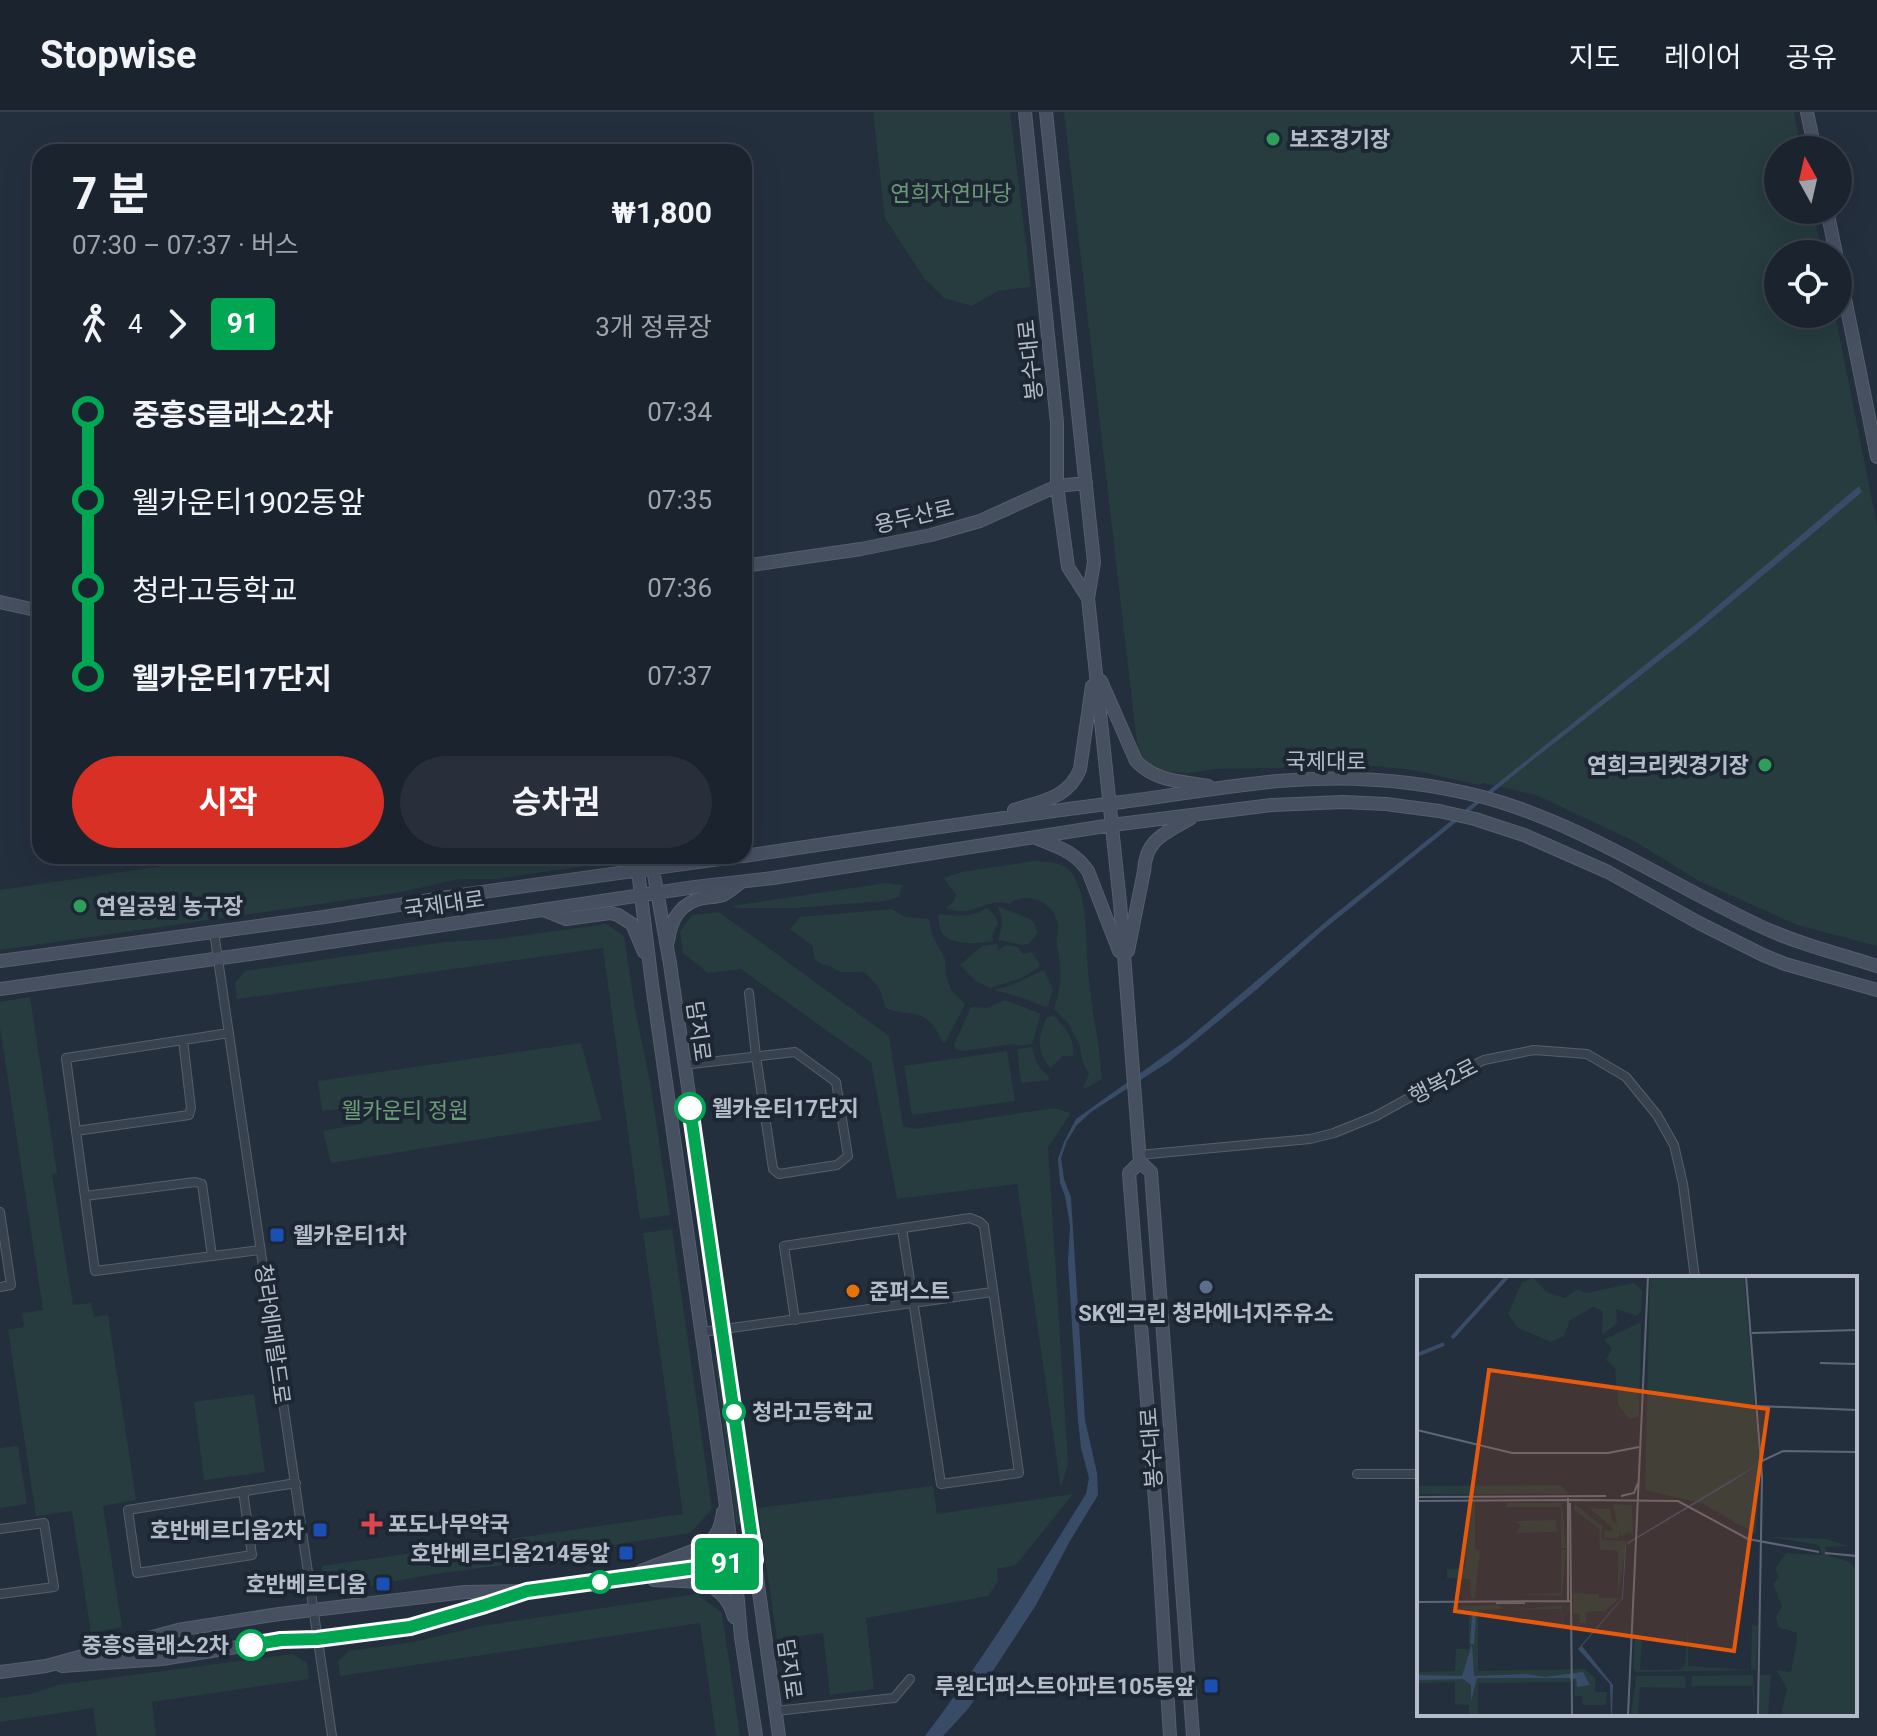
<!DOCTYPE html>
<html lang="ko">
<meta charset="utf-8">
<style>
:root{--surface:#1b232e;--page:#282f3a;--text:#f1f3f6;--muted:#a0a4aa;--line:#39404a;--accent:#d93025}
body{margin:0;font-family:Roboto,"Noto Sans KR",sans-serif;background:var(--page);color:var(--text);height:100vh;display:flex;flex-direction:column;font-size:30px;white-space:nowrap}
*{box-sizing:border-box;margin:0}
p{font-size:26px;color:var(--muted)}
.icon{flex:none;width:44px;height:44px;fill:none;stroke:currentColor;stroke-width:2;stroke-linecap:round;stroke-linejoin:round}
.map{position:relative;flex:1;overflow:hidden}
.details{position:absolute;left:32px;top:32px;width:720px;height:720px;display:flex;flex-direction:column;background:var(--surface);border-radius:24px;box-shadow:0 8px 32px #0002,0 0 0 2px var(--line)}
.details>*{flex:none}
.badge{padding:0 16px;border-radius:6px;font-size:28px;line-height:52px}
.needle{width:52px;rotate:352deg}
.buttons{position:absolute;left:1764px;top:24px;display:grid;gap:16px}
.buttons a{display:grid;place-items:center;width:88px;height:88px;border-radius:50%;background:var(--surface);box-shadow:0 8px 32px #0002,0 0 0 2px var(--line);font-size:40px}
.map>.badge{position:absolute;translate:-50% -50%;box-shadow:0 0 0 4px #fff}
.legs{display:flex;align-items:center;gap:12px;height:88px;padding:0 40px;font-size:26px}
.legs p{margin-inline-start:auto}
.overview{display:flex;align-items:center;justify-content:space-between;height:136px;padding:0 40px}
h1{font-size:44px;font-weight:700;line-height:60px}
.action{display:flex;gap:16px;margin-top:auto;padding:16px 40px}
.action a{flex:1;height:92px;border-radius:48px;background:var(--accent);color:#fff;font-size:32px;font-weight:700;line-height:92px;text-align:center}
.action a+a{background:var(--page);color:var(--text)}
ul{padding:0 40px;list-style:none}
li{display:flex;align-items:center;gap:28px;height:88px;font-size:30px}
li i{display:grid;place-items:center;width:12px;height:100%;margin:0 10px;background:currentColor}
li i::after{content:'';width:20px;height:20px;margin:-10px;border:6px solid;border-radius:50%;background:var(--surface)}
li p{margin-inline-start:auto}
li:first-child i{background:linear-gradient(#0000 50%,currentColor 0)}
li:last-child i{background:linear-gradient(currentColor 50%,#0000 0)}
header{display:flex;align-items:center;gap:48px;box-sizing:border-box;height:112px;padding:0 40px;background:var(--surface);border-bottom:2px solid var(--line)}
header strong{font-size:38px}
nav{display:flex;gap:44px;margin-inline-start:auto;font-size:28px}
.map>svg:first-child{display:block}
</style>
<header>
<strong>Stopwise</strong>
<nav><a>지도</a><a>레이어</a><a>공유</a></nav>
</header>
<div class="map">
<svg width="1877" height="1624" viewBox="0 0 1877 1624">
<rect width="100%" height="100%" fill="#242f3e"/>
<path fill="#263c3f" d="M 873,0 L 1010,0 L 1031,175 L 998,179 L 972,194 L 944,186 L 924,166 L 885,106 Z
M 1064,0 L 1794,0 L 1801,38 L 1778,38 L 1778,98 L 1813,98 L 1822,142 L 1778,142 L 1778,202 L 1835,202 L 1877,413 L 1877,834 L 1797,813 L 1699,769 L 1636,730 L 1536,683 L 1483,671 L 1479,673 L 1413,658 L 1375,654 L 1214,657 L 1189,661 L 1160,660 L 1145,650 L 1141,645 L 1138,636 L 1135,614 Z
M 230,744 L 646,744 L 648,745 L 496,767 L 460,767 L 396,781 L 0,838 L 0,778 Z
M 1034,749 C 1048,750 1064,749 1073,763 C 1089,787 1085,838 1089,868 C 1092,901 1100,934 1102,967 L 1085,977 L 1083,976 L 1089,962 L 1082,948 L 1080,934 L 1069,912 L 1054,897 C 1062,871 1062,860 1057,834 C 1056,828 1058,821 1058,814 C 1057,801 1047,790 1034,787 C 1025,785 1017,786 1010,792 C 992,786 982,797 965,799 C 959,800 952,798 946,796 L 954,789 L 956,783 L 944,766 L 962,760 Z
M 886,771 L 902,773 L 899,785 L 885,789 L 795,796 L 737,796 L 732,794 Z
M 997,794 L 1030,807 L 1035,813 L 1037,820 L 1035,825 L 1030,831 L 1024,833 L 998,828 C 1003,815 1003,805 997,794 Z
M 987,796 L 995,804 L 998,811 L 992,824 L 993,829 C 971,833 934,835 939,802 C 957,804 971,806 987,796 Z
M 891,797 L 906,805 L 929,807 L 932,823 L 945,847 L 946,864 L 951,878 L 965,892 L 946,929 L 943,930 C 939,925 937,918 933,913 C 921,897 902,904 886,896 L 879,876 L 866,861 C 857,858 847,862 838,859 C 834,857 831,854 826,853 C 815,850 813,846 813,834 L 790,817 L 800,805 Z
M 719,800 L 889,924 L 903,1014 L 915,1017 L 1054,996 L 1071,1001 L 1048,1035 L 1068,1352 L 1061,1376 L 1017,1072 L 897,1087 L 871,950 L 741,857 L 708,861 L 683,841 L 680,820 L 692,803 Z
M 606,812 L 624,824 L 635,897 L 650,969 L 670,1103 L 640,1107 L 603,836 L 237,887 L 235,871 L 245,859 L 445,830 L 498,827 Z
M 997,832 L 998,838 L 1006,833 L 1018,835 L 1022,842 L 1031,840 L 1041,854 L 1022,866 L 990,876 L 977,870 L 960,853 L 982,834 Z
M 1044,858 L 1053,878 L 1047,896 L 1023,886 L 994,878 L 1011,873 Z
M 30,885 L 57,1061 L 52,1062 L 73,1193 L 91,1191 L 94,1205 L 108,1203 L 136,1388 L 103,1394 L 122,1515 L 91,1521 L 72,1399 L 36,1404 L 8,1218 L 24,1215 L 22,1201 L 43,1198 L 0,915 L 0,890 Z
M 1005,888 L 1041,902 L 1032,932 L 1016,934 L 1015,932 L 961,939 L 956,937 L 954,933 L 971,895 L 987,896 Z
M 1054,904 C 1065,916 1075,926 1073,944 L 1063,944 L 1050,956 C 1036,939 1038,924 1047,905 Z
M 581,931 L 602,1008 L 331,1051 L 323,1019 L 360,1012 L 359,995 L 322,999 L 318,969 Z
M 1032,935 C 1034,946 1038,957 1048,963 L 1049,968 L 1021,971 L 1017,937 Z
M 1007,939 L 1015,989 L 912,1003 L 904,954 Z
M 672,1117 L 712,1397 L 690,1421 L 618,1432 L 549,1447 L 435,1462 L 340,1479 L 324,1468 L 322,1454 L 683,1402 L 643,1121 Z
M 714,1242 L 718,1242 L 720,1246 L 742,1409 L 739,1413 L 736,1410 Z
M 254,1282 L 265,1360 L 204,1368 L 194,1290 Z
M 18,1334 L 27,1392 L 0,1396 L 0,1336 Z
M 933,1374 L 937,1402 L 1073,1382 L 1016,1453 L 997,1457 L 998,1469 L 988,1484 L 866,1506 L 874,1577 L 830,1583 L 823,1521 L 777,1527 L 758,1396 Z
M 697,1482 L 722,1501 L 740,1624 L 716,1624 L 700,1511 L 340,1564 L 338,1549 L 349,1539 L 414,1530 L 481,1514 Z
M 293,1542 L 307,1551 L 309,1567 L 152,1590 L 156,1624 L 97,1624 L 93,1596 L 0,1610 L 0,1586 L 31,1582 L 57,1573 Z"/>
<path fill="#394c67" d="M 1859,374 L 1862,380 L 1692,523 L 1529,651 L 1323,818 L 1256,878 L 1170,949 L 1091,1000 L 1077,1013 L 1067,1029 L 1061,1046 L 1064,1067 L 1071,1086 L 1085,1308 L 1097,1361 L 1098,1383 L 1070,1429 L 1036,1493 L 968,1597 L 943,1624 L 925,1624 C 984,1546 1035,1464 1086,1382 L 1089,1366 L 1081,1336 L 1078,1308 L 1068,1150 L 1070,1113 L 1065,1084 L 1060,1071 L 1058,1047 L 1064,1030 L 1076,1007 L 1188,927 L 1329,807 L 1701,508 Z"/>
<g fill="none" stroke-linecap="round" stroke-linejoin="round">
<g stroke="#565f6c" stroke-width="10">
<path id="street" d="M 214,820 L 332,1624
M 229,921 L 66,946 L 95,1159 L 260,1138
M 683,953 L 795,940 L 836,970 L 848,1044 L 837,1053 L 779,1062 L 773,1057 L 756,944 L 749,881
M 76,1019 L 189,1003 L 191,996 L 183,928
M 1139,1043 L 1310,1027 L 1334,1021 L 1376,1004 L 1436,971 L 1484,948 L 1534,938 L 1587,942 L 1626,965 L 1657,1003 L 1674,1033 L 1683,1072 L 1695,1166
M 85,1084 L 195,1070 L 202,1072 L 212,1144
M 0,1100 L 11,1173 L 0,1175
M 795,1208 L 784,1134 L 970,1106 L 980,1110 L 984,1114 L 1019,1361 L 941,1372 L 902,1116
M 702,1220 L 992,1180
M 1357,1362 L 1419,1362
M 243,1379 L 252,1443 L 137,1461 L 128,1398 L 296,1371
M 0,1417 L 44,1411 L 54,1475 L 0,1482
M 776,1599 L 894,1586 L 910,1567"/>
</g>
<g stroke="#565f6c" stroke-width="14">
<path id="secondary" d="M 1025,0 L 1057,311 L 1057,374 L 1068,455 L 1088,486
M 1046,0 L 1094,450 L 1088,486 L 1120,791 L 1140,1050 L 1151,1060 L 1193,1624
M 1807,0 L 1815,38
M 1827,98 L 1836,142
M 1838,152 L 1877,345
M 744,454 L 861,437 L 931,423 L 980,409 L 1057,374 L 1086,371
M 0,490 L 40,499
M 1101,569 L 1136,649 C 1156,670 1181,669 1208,674
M 1014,698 C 1042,689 1069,686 1080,657 L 1092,574
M 1036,726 C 1058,735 1074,739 1088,759 L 1119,839
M 744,744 C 870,725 996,706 1122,690 C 1174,683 1226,674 1278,669 C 1345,663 1417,668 1483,685 C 1583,712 1669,772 1762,815 C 1799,832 1839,842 1877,854
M 653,757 L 670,852 L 707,1105 L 779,1624
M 638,759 L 652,872 L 724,1379 L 738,1489 L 741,1525 L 756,1624
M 546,799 L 566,807 L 610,801 L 618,803 L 632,812 L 644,840
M 668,829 C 671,807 680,791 703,786 C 710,785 718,785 723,783 C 729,780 735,775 740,771
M 1128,839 L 1144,759 C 1146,726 1165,722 1191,706
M 0,849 L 324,805 L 461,783 L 741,744
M 0,877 L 257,841 L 695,775 L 773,766 L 1112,713 L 1272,693 L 1343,690 L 1386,692 L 1439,699 L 1475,707 L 1524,723 L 1608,760 L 1699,811 L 1763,843 L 1785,852 L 1877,878
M 1140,1050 L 1129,1061 L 1158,1427 L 1170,1624
M 641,1459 L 705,1434 C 717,1425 721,1415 723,1400
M 654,1468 C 690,1470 722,1464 734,1505
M 62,1554 L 162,1547 L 281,1528 L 317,1527 L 410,1515 L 516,1483
M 0,1560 L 46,1554 L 178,1518 L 279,1502 L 465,1480 L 527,1479 L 755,1448"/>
</g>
<use href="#street" stroke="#38414e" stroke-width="8"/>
<use href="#secondary" stroke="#465061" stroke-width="12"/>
</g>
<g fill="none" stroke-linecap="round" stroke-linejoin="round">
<g stroke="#fff" stroke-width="18">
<path id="line-1" d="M 251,1533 L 281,1528 L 317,1527 L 410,1515 L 485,1493 L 527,1479 L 755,1448 L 690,996"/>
</g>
<use href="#line-1" stroke="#00a651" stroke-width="12"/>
</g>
<g fill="#2e9e5b" stroke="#1d2633" stroke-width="3">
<circle cx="1273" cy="27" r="8"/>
<circle cx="1765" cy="653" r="8"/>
<circle cx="80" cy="794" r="8"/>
</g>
<g fill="#fff" stroke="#00a651" stroke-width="4">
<circle cx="690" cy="996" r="14"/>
<circle cx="734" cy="1300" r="10"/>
<circle cx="600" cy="1470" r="10"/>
<circle cx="251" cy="1533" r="14"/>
</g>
<g fill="#1a4fb4" stroke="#1d2633" stroke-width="3">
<rect x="269" y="1115" width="16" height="16" rx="4"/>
<rect x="312" y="1410" width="16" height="16" rx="4"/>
<rect x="618" y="1433" width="16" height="16" rx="4"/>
<rect x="375" y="1464" width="16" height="16" rx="4"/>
<rect x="1203" y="1566" width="16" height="16" rx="4"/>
</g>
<circle fill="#5c6f8a" stroke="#1d2633" stroke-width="3" cx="1206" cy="1175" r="8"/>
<circle fill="#e8710a" stroke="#1d2633" stroke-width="3" cx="853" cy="1179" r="8"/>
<path fill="#e0444e" stroke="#1d2633" stroke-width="3" d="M368 1400h8v8h8v8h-8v8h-8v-8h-8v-8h8z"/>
<g text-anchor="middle" stroke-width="8" stroke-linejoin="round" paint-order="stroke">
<g font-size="22" font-weight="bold" fill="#b4bcc9" stroke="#1d2633" text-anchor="start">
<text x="1289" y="35">보조경기장</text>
<text x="1749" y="661" text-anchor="end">연희크리켓경기장</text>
<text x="96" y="802">연일공원 농구장</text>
<text x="293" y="1131">웰카운티1차</text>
<text x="869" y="1187">준퍼스트</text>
<text x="1206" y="1209" text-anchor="middle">SK엔크린 청라에너지주유소</text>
<text x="388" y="1420">포도나무약국</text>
<text x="304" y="1426" text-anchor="end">호반베르디움2차</text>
<text x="610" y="1449" text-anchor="end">호반베르디움214동앞</text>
<text x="367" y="1480" text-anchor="end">호반베르디움</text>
<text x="1195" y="1582" text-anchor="end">루원더퍼스트아파트105동앞</text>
</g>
<g font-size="22" fill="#6b9a76" stroke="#1d2633">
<text x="951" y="89">연희자연마당</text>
<text x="405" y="1006">웰카운티 정원</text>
</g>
<g font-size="22" fill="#b4bcc9" stroke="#1d2633">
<text transform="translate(1030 248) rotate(-96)" y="8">봉수대로</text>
<text transform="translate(914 404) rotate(-13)" y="8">용두산로</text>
<text x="1326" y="657">국제대로</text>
<text transform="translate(444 792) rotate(-8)" y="8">국제대로</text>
<text transform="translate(699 919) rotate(82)" y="8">담지로</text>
<text transform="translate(1443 969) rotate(-27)" y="8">행복2로</text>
<text transform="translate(273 1222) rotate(82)" y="8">청라에메랄드로</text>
<text transform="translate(1151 1336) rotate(-94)" y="8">봉수대로</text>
<text transform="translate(790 1557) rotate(82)" y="8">담지로</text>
</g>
<g font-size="22" font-weight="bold" fill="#b4bcc9" stroke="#1d2633" text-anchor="start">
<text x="712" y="1004">웰카운티17단지</text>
<text x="752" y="1308">청라고등학교</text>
<text x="229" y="1541" text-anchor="end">중흥S클래스2차</text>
</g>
</g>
<g transform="translate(1417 1164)">
<rect width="440" height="440" fill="#242f3e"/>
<path d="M 233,1 L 327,1 L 343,192 L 339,258 L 286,228 L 228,214 ZM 117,2 L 129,16 L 148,22 L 161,13 L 169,17 L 217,7 L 225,15 L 224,35 L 220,40 L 199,33 L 200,47 L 185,59 L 186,35 L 176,31 L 153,44 L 147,60 L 134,66 L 101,52 L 91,38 L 105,6 ZM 224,46 L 222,141 L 212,143 L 201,128 L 198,92 L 189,84 L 195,73 L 187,64 ZM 143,209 L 153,218 L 0,218 L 0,210 ZM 53,226 L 58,226 L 58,272 L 63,275 L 58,322 L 54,322 L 53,303 L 30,302 L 30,293 L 48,292 ZM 90,227 L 145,227 L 149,272 L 144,272 L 144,231 L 89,231 ZM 158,228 L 185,250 L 185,264 L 210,265 L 201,321 L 201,275 L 183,274 L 182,253 L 156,233 ZM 196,228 L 215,229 L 216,261 L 213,256 L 204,260 L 203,254 L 202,262 L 187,262 L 187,255 L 195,255 L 195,251 L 172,232 L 193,233 L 195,244 L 200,248 ZM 139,244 L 140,256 L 99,257 L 104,250 L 99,245 ZM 354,261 L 410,263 L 430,270 L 408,271 L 412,280 L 433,286 L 438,294 L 440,439 L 364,439 L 370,413 L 360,394 L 374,396 L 380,365 L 380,357 L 361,351 L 359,340 L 365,331 L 356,308 L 362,301 L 358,293 L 369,277 L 405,279 L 402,269 ZM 144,274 L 149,274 L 145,320 L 89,319 L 144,317 ZM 156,317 L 182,318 L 182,322 L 203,322 L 188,335 L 169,336 L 169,347 L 162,347 L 163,338 L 156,337 ZM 83,329 L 85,333 L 61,334 L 61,395 L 168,393 L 178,402 L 178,416 L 190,416 L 189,429 L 166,429 L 165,420 L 158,420 L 157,406 L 61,407 L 61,439 L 52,439 L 52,429 L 38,428 L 38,406 L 0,407 L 0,396 L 38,395 L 39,373 L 52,373 L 52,334 L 28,331 ZM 145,329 L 147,368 L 144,333 L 90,334 ZM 335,349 L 341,350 L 339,394 L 219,396 L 216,392 L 218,363 L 225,362 L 223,394 L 262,394 L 268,389 L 271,351 L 271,390 L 334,394 ZM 336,399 L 338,439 L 335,410 L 274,410 L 275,400 ZM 343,399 L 354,399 L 351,439 L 342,439 ZM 219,400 L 268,400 L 269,412 L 223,411 L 221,439 L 214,439 Z" fill="#263c3f"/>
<path d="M 341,188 L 313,207 L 209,269 L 206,322 L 165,370 L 196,409 L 195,439 L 194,439 L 193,408 L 161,373 L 205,322 L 208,272 L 211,266 ZM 55,368 L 57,400 L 109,398 L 128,401 L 166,396 L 173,409 L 160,411 L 159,403 L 152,402 L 60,402 L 54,425 L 54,409 L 46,403 L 0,404 L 0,399 L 45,400 Z" fill="#394c67"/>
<path fill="none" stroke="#394c67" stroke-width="4" d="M 35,62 L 90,1M 0,79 L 27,68M 55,368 L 57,340"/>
<path fill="none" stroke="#5e6776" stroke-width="2" d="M 329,1 L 345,200 L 341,439M 335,57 L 440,54M 403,87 L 440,88M 341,130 L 440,134M 0,154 L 95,177 L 191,177 L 222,171M 345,185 L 366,175 L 440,176M 204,220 L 217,217 L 221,207M 0,221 L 189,220M 159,224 L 261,225 L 331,263 L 402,276M 0,225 L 159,224M 153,227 L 154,321M 408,277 L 440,280M 154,321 L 155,439M 151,325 L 151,222M 0,326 L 154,325M 79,327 L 108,327M 211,439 L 231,1"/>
<path fill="#e8590c" fill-opacity="0.15" stroke="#e8590c" stroke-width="4" d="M 72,94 L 351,133 L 317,375 L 38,335 Z"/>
<rect width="440" height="440" fill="none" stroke="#b4bcc9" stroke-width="4"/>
</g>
</svg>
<div class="buttons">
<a><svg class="needle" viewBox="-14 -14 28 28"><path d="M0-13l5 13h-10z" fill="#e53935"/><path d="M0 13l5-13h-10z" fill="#a0a4aa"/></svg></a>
<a><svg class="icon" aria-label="locate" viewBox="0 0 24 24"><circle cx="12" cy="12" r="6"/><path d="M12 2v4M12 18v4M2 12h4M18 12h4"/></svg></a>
</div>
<b class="badge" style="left:727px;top:1452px;background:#00a651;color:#fff">91</b>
<section class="details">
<div class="overview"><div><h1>7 분</h1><p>07:30 – 07:37 · 버스</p></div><b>₩1,800</b></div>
<div class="legs"><svg class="icon" aria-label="walk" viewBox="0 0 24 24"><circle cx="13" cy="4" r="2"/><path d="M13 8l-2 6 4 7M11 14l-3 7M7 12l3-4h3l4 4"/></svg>4<svg class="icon" aria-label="forward" viewBox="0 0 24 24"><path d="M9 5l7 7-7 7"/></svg><b class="badge" style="background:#00a651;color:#fff">91</b><p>3개 정류장</p></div>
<ul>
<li><i style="color:#00a651"></i><b>중흥S클래스2차</b><p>07:34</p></li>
<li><i style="color:#00a651"></i><span>웰카운티1902동앞</span><p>07:35</p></li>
<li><i style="color:#00a651"></i><span>청라고등학교</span><p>07:36</p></li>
<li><i style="color:#00a651"></i><b>웰카운티17단지</b><p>07:37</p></li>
</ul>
<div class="action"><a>시작</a><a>승차권</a></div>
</section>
</div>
